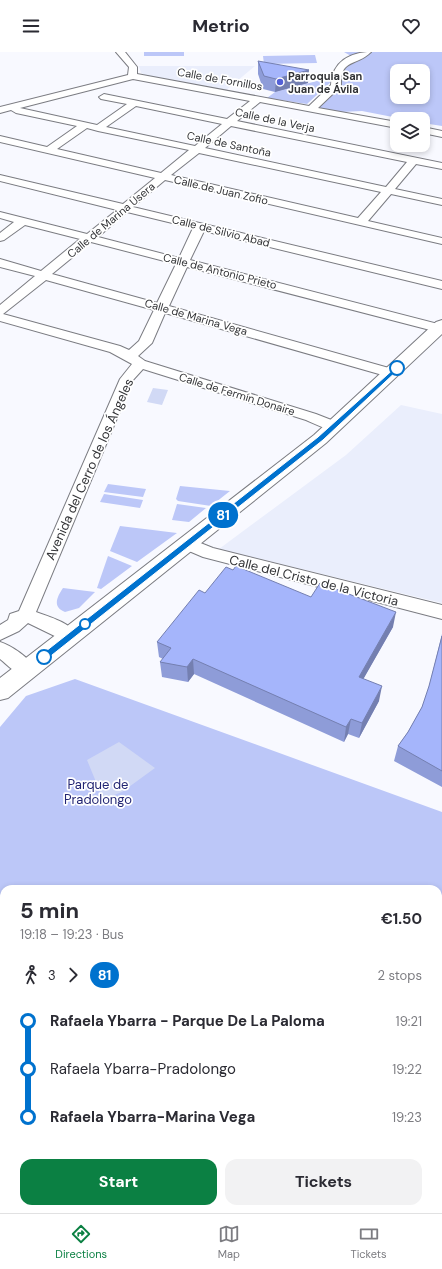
<!DOCTYPE html>
<meta charset="utf-8">
<style>
:root{--surface:#fff;--page:#f2f2f3;--text:#2b2b33;--muted:#7c7c81;--line:#e1e1e2;--accent:#0b8043}
body{margin:0;font-family:"DM Sans",sans-serif;background:var(--page);color:var(--text);height:100vh;display:flex;flex-direction:column;font-size:15px;white-space:nowrap}
*{box-sizing:border-box;margin:0}
p{font-size:13px;color:var(--muted)}
.icon{flex:none;width:22px;height:22px;fill:none;stroke:currentColor;stroke-width:2;stroke-linecap:round;stroke-linejoin:round}
.map{position:relative;flex:1;overflow:hidden}
.side{position:absolute;left:0px;top:833px;width:442px;height:328px;display:flex;flex-direction:column;background:var(--surface);border-radius:12px 12px 0 0;box-shadow:0 2px 6px #0003}
.side>*{flex:none}
.badge{padding:0 8px;border-radius:13px;font-size:14px;line-height:26px}
.tools{position:absolute;left:390px;top:12px;display:grid;gap:8px}
.tools a{display:grid;place-items:center;width:40px;height:40px;border-radius:8px;background:var(--surface);box-shadow:0 2px 6px #0003;font-size:20px}
.map>.badge{position:absolute;translate:-50% -50%;box-shadow:0 0 0 2px #fff}
.legs{display:flex;align-items:center;gap:6px;height:44px;padding:0 20px;font-size:13px}
.legs p{margin-inline-start:auto}
.summary{display:flex;align-items:center;justify-content:space-between;height:68px;padding:0 20px}
h1{font-size:22px;font-weight:700;line-height:30px}
.button{display:flex;gap:8px;margin-top:auto;padding:8px 20px}
.button a{flex:1;height:46px;border-radius:12px;background:var(--accent);color:#fff;font-size:16px;font-weight:700;line-height:46px;text-align:center}
.button a+a{background:var(--page);color:var(--text)}
ul{padding:0 20px;list-style:none}
li{display:flex;align-items:center;gap:14px;height:48px;font-size:15px}
li i{display:grid;place-items:center;width:6px;height:100%;margin:0 5px;background:currentColor}
li i::after{content:'';width:10px;height:10px;margin:-5px;border:3px solid;border-radius:50%;background:var(--surface)}
li p{margin-inline-start:auto}
li:first-child i{background:linear-gradient(#0000 50%,currentColor 0)}
li:last-child i{background:linear-gradient(currentColor 50%,#0000 0)}
header{display:flex;justify-content:space-between;align-items:center;height:52px;padding:0 20px;background:var(--surface);font-size:18px;font-weight:700}
.menu{display:flex;justify-content:space-around;align-items:center;height:56px;border-top:1px solid var(--line);background:var(--surface);font-size:11px;color:var(--muted)}
.menu a{display:grid;justify-items:center;gap:2px}
.menu .active{color:var(--accent)}
.map>svg:first-child{display:block}
</style>
<header><svg class="icon" aria-label="menu" viewBox="0 0 24 24"><path d="M4 6h16M4 12h16M4 18h16"/></svg>Metrio<svg class="icon" aria-label="heart" viewBox="0 0 24 24"><path d="M12 20l-8-8c-3-5 5-10 8-4 3-6 11-1 8 4z"/></svg></header>
<div class="map">
<svg width="442" height="1161" viewBox="0 0 442 1161">
<rect width="100%" height="100%" fill="#f8f9ff"/>
<path fill="#eaeefc" d="M 139,14 L 255,14 L 225,39 L 146,24 L 141,21 Z
M 401,353 L 442,362 L 442,551 L 219,497 L 346,403 Z"/>
<path fill="#bcc7f8" fill-rule="evenodd" d="M 144,0 L 184,0 L 184,4 L 144,4 Z
M 344,0 L 442,0 L 442,74 L 423,71 L 423,67 L 403,67 L 362,59 L 341,60 L 318,56 L 340,36 L 340,29 L 351,4 ZM 397,19 L 423,19 L 423,45 L 397,45 Z
M 315,3 L 317,11 L 264,12 L 263,4 Z
M 332,25 L 332,29 L 307,52 L 267,46 L 275,40 Z
M 108,432 L 146,437 L 143,445 L 104,440 Z
M 180,434 L 230,439 L 211,454 L 178,449 L 176,447 Z
M 104,442 L 143,448 L 140,456 L 100,450 Z
M 177,452 L 206,456 L 189,470 L 172,468 Z
M 120,474 L 177,481 L 137,510 L 110,499 Z
M 108,504 L 132,514 L 101,537 L 97,536 Z
M 63,536 L 95,540 L 79,556 L 65,560 C 52,555 57,545 63,536 Z
M 75,627 L 442,760 L 442,1161 L 0,1161 L 0,675 L 26,644 ZM 4,837 L 438,837 L 438,1157 L 4,1157 Z"/>
<path fill="#d1d9f5" d="M 153,336 L 168,338 L 162,353 L 147,350 Z
M 119,690 L 155,716 L 122,740 L 103,747 L 87,708 Z"/>
<g fill="none" stroke-linecap="round" stroke-linejoin="round">
<g stroke="#7b7c82" stroke-width="2">
<path id="minor" d="M 116,0 L 125,0 L 137,15 L 137,22 L 309,54 L 331,33 C 332,10 350,0 371,0 C 356,15 340,6 341,34 L 318,56 L 397,70 L 397,76 L 260,50 L 237,69 L 442,111 L 442,117 L 416,112 L 395,137 L 442,147 L 442,153 L 391,142 L 368,169 L 442,186 L 442,192 L 165,128 L 133,155 L 442,229 L 442,237 L 204,179 L 190,208 L 442,273 L 442,279 L 434,279 L 187,215 L 169,254 L 396,318 L 398,321 L 396,324 L 386,324 L 165,261 L 152,291 L 138,304 L 145,309 L 316,362 L 339,371 L 341,374 L 339,377 C 328,380 316,372 306,368 L 143,317 L 133,328 L 36,560 C 50,565 71,571 78,584 L 75,589 L 69,591 L 28,571 L 19,579 L 0,588 L 0,573 L 8,568 L 10,562 L 19,559 L 120,327 L 132,312 L 110,300 L 0,269 L 0,253 L 35,224 L 0,215 L 0,207 L 41,219 L 80,187 L 25,173 L 4,188 L 0,189 L 0,181 L 14,170 L 0,166 L 0,160 L 87,182 L 117,158 L 0,129 L 0,123 L 123,152 L 155,126 L 0,90 L 0,84 L 47,95 L 77,74 L 16,61 L 11,58 L 0,61 L 0,55 L 128,23 L 129,15 ZM 133,27 L 250,49 L 227,67 L 104,42 L 99,45 L 101,47 L 127,52 L 97,73 L 20,56 ZM 136,54 L 222,72 L 195,94 L 106,75 ZM 231,74 L 407,110 L 386,135 L 205,96 ZM 87,76 L 98,79 L 189,98 L 161,121 L 57,97 ZM 199,101 L 381,140 L 358,166 L 171,123 ZM 127,160 L 193,176 L 179,206 L 98,185 ZM 91,190 L 176,212 L 157,251 L 52,222 ZM 46,228 L 154,258 L 139,289 L 129,298 L 120,294 L 3,262 Z
M 423,75 L 442,79 L 442,85 L 423,81 Z
M 188,486 L 213,496 L 442,553 L 442,567 L 203,505 L 182,496 L 180,492 L 182,488 Z
M 0,590 C 12,594 30,606 35,617 L 33,622 C 19,627 10,615 0,607 Z"/>
</g>
<g stroke="#7b7c82" stroke-width="2">
<path id="secondary" d="M 442,268 L 442,282 L 326,391 L 8,646 L 0,648 L 0,626 L 314,383 L 436,270 Z"/>
</g>
<use href="#minor" fill="#fff" fill-rule="evenodd"/>
<use href="#secondary" fill="#fff" fill-rule="evenodd"/>
</g>
<path fill="#8e9cd8" d="M 258,9 L 308,31 L 275,40 L 263,37 L 258,22 Z
M 233,518 L 393,575 L 363,627 L 379,649 L 359,686 L 348,682 L 344,690 L 194,622 L 188,630 L 162,625 L 160,610 L 163,607 L 159,605 L 157,590 L 205,541 Z
M 442,582 L 442,735 L 394,709 L 398,694 L 408,680 L 422,655 L 428,639 Z"/>
<path fill="#747fb0" d="M 309,18 L 308,31 L 275,40 L 276,27 Z
M 396,560 L 393,575 L 356,640 L 359,625 Z
M 193,607 L 194,622 L 188,630 L 187,615 Z
M 382,634 L 379,649 L 359,686 L 362,671 Z
M 351,667 L 348,682 L 344,690 L 346,675 Z"/>
<path fill="#a5b5fb" stroke="#747fb0" d="M 258,9 L 309,18 L 276,27 L 264,24 Z
M 236,514 L 311,545 L 320,531 L 396,560 L 359,625 L 382,634 L 362,671 L 351,667 L 346,675 L 193,607 L 187,615 L 160,610 L 171,596 L 157,590 L 199,538 L 205,541 L 226,515 L 233,518 Z
M 442,584 L 442,719 L 398,694 L 408,680 L 422,655 L 429,634 Z"/>
<path fill="#0072ce" stroke="#fff" d="M 397,314 L 400,316 L 399,317 L 323,388 L 47,607 L 41,607 L 41,603 L 318,385 Z"/>
<circle fill="#5360d6" stroke="#fff" stroke-width="1.5" cx="280" cy="30" r="4"/>
<g fill="#fff" stroke="#0072ce" stroke-width="2">
<circle cx="397" cy="316" r="7"/>
<circle cx="85" cy="572" r="5"/>
<circle cx="44" cy="605" r="7"/>
</g>
<g text-anchor="middle" stroke-width="3.5" stroke-linejoin="round" paint-order="stroke">
<g font-size="11" font-weight="bold" fill="#323336" stroke="#fff" text-anchor="start">
<text x="288" y="28">Parroquia San<tspan x="288" dy="13">Juan de Ávila</tspan></text>
</g>
<g font-size="11" fill="#323336" stroke="#fff">
<text transform="translate(220 27) rotate(10)" y="4">Calle de Fornillos</text>
<text transform="translate(275 68) rotate(12)" y="4">Calle de la Verja</text>
<text transform="translate(229 92) rotate(12)" y="4">Calle de Santoña</text>
<text transform="translate(221 138) rotate(13)" y="4">Calle de Juan Zofio</text>
<text transform="translate(111 168) rotate(-40)" y="4">Calle de Marina Usera</text>
<text transform="translate(221 179) rotate(14)" y="4">Calle de Silvio Abad</text>
<text transform="translate(220 219) rotate(14)" y="4">Calle de Antonio Prieto</text>
<text transform="translate(196 265) rotate(16)" y="4">Calle de Marina Vega</text>
<text transform="translate(237 342) rotate(17)" y="4">Calle de Fermín Donaire</text>
</g>
<g font-size="13" fill="#323336" stroke="#fff">
<text transform="translate(89 417) rotate(-66)" y="5">Avenida del Cerro de los Ángeles</text>
<text transform="translate(314 528) rotate(14)" y="5">Calle del Cristo de la Victoria</text>
</g>
<g font-size="13" fill="#222573" stroke="#fff">
<text x="98" y="737">Parque de<tspan x="98" dy="15">Pradolongo</tspan></text>
</g>
</g>
</svg>
<div class="tools">
<a><svg class="icon" aria-label="locate" viewBox="0 0 24 24"><circle cx="12" cy="12" r="6"/><path d="M12 2v4M12 18v4M2 12h4M18 12h4"/></svg></a>
<a><svg class="icon" aria-label="layers" viewBox="0 0 24 24"><path d="M12 4l9 5-9 5-9-5zM3 14l9 5 9-5"/></svg></a>
</div>
<b class="badge" style="left:223px;top:463px;background:#0072ce;color:#fff">81</b>
<section class="side">
<div class="summary"><div><h1>5 min</h1><p>19:18 – 19:23 · Bus</p></div><b>€1.50</b></div>
<div class="legs"><svg class="icon" aria-label="walk" viewBox="0 0 24 24"><circle cx="13" cy="4" r="2"/><path d="M13 8l-2 6 4 7M11 14l-3 7M7 12l3-4h3l4 4"/></svg>3<svg class="icon" aria-label="forward" viewBox="0 0 24 24"><path d="M9 5l7 7-7 7"/></svg><b class="badge" style="background:#0072ce;color:#fff">81</b><p>2 stops</p></div>
<ul>
<li><i style="color:#0072ce"></i><b>Rafaela Ybarra - Parque De La Paloma</b><p>19:21</p></li>
<li><i style="color:#0072ce"></i><span>Rafaela Ybarra-Pradolongo</span><p>19:22</p></li>
<li><i style="color:#0072ce"></i><b>Rafaela Ybarra-Marina Vega</b><p>19:23</p></li>
</ul>
<div class="button"><a>Start</a><a>Tickets</a></div>
</section>
</div>
<nav class="menu">
<a class="active"><svg class="icon" aria-label="directions" viewBox="0 0 24 24"><path d="M12 3l9 9-9 9-9-9zM9 14v-3h6M13 9l2 2-2 2"/></svg>Directions</a>
<a><svg class="icon" aria-label="map" viewBox="0 0 24 24"><path d="M3 6l6-2 6 2 6-2v14l-6 2-6-2-6 2zM9 4v14M15 6v14"/></svg>Map</a>
<a><svg class="icon" aria-label="tickets" viewBox="0 0 24 24"><path d="M3 7h18v10H3zM15 7v10"/></svg>Tickets</a>
</nav>
